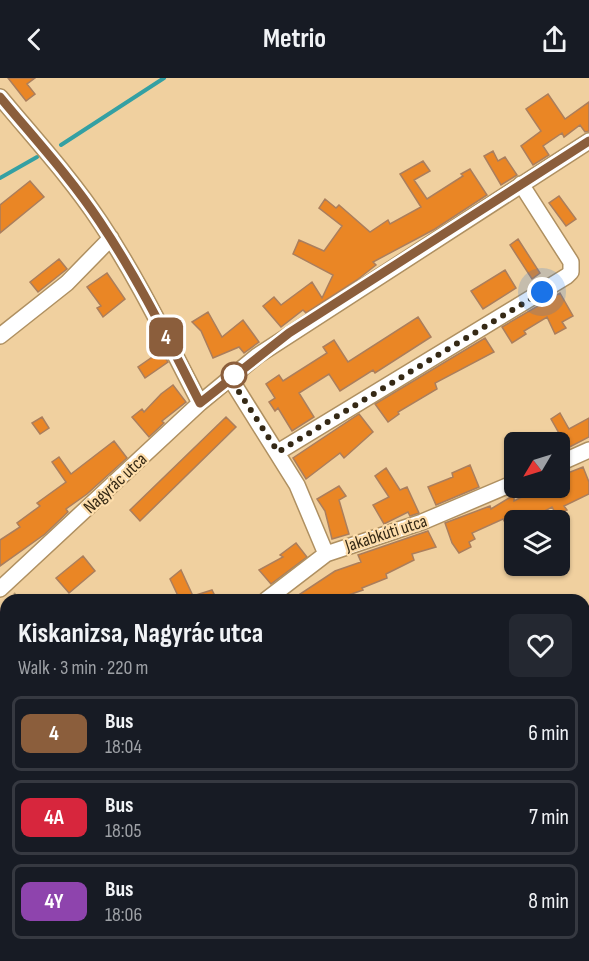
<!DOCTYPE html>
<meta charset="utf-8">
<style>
:root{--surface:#171b24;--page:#242831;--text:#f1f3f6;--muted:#9ea1a6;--line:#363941}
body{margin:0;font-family:"Sofia Sans Condensed",sans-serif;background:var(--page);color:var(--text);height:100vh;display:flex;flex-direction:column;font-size:22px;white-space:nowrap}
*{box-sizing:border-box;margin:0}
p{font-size:20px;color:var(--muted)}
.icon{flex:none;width:33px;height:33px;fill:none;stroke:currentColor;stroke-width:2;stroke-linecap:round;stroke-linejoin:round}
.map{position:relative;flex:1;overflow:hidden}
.sheet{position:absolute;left:0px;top:516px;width:590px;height:368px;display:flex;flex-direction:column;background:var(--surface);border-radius:18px 18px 0 0;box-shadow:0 2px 4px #0004}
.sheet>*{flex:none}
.badge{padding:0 12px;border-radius:9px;font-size:21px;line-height:39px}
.needle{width:39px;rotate:232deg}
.buttons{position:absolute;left:504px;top:354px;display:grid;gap:12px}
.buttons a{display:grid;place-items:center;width:66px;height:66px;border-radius:9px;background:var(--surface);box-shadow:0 2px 4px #0004;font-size:30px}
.you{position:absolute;width:30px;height:30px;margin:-15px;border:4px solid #fff;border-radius:50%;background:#1a73e8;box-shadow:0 0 0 9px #1a73e833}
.map>.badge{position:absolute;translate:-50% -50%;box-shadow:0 0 0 3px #fff}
.round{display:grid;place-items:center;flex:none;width:63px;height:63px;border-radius:9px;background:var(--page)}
.overview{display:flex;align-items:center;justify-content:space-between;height:102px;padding:0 18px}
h1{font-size:28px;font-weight:700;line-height:45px}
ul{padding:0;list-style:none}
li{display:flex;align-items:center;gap:18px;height:75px;margin:0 12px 9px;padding:0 6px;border:3px solid var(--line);border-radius:9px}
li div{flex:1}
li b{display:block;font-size:22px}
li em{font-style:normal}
li .badge{min-width:66px;font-weight:700;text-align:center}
header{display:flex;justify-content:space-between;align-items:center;height:78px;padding:0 18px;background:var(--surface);font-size:27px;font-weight:700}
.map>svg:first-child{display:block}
</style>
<header><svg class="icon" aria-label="back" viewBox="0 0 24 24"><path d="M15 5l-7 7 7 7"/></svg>Metrio<svg class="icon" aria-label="share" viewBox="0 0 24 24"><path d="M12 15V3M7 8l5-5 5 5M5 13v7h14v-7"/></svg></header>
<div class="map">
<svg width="589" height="883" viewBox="0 0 589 883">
<rect width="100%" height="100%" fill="#f0d09f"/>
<path fill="#e39395" d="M 6,528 L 6,607 L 0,611 L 0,532 Z"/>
<path fill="#f6757d" d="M 584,713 L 589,721 L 589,883 L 456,883 L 451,878 L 584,878 Z"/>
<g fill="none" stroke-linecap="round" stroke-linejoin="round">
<path stroke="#34a0a3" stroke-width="4" d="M 61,67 L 164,0
M 0,100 L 37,79"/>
</g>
<path fill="#ea8625" stroke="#ab7e5c" stroke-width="1.5" d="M 8,0 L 35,0 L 27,6 L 35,16 L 26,23 Z
M 548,16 L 565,41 L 589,24 L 589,53 L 585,54 L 580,47 L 564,59 L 562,55 L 543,68 L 549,77 L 533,87 L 521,68 L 541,53 L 526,31 Z
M 493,73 L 498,83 L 505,79 L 517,97 L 501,107 L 484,78 Z
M 423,83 L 430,93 L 414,102 L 427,121 L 463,98 L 461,96 L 470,91 L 487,117 L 435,151 L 373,184 L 376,187 L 357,202 L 306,235 L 303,232 L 281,249 L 263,228 L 274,219 L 281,227 L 312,204 L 322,220 L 333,197 L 293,176 L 299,162 L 324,173 L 342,148 L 319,130 L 325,121 L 336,130 L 339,127 L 370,154 L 388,142 L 390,146 L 421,129 L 400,96 Z
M 30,103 L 44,119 L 0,155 L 0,127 Z
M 559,118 L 576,141 L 566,148 L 549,125 Z
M 518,161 L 540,195 L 532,201 L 510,167 Z
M 59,181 L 67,191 L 38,214 L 30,204 Z
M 505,192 L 516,210 L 483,231 L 471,213 Z
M 107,195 L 125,221 L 103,239 L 97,230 L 101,228 L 87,209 Z
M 560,215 L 573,238 L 562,244 L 566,250 L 555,256 L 547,239 L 524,253 L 526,256 L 512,265 L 502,249 Z
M 208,234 L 222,259 L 243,242 L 259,264 L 244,275 L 239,269 L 213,280 L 201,253 L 192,244 Z
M 418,239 L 431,259 L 375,295 L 373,292 L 340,313 L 329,296 L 299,315 L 314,339 L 292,353 L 278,330 L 275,333 L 269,324 L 275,320 L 266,306 L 279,297 L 283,303 L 327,275 L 323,269 L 334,262 L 348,284 Z
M 485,260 L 494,274 L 435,305 L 437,311 L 398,334 L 399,336 L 388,344 L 375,326 Z
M 161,273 L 168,284 L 145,300 L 138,289 Z
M 173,307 L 186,324 L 162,343 L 164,345 L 149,359 L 132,339 L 142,331 L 144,334 L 161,316 Z
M 560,335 L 569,351 L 589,340 L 589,359 L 560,374 L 560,357 L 551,341 Z
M 359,336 L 373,354 L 344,380 L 340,375 L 306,401 L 293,380 Z
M 42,339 L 49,350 L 40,356 L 32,345 Z
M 226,339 L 236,349 L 140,443 L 130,432 Z
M 114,363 L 127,380 L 87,416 L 66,431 L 68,434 L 45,456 L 0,488 L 0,462 L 20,449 L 17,445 L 40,428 L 37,425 L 66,404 L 52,384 L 59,379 L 71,396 Z
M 470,387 L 479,409 L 436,427 L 428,409 L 453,399 L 452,395 Z
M 583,389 L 589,404 L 589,416 L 564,428 L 567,432 L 557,438 L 552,429 L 532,440 L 530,437 L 514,442 L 514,446 L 508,450 L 503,441 L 472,455 L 475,461 L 469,464 L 471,469 L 459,475 L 452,465 L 445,445 L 490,428 L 491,431 L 514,417 L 514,423 L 539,410 L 560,410 L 560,398 Z
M 386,390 L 400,412 L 407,409 L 419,435 L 410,438 L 408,434 L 384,446 L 373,427 L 389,419 L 375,398 Z
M 339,408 L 346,418 L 339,422 L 349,456 L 332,461 L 325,433 L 317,421 Z
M 428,453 L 436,469 L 412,476 L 414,482 L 386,496 L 387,500 L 362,510 L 363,512 L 334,522 L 291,522 L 335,493 L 361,484 L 358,477 Z
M 296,465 L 307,479 L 271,506 L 259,492 L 283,479 L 280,477 Z
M 83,478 L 95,493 L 69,515 L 56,500 Z
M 181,492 L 193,518 L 212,512 L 217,522 L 180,522 L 170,501 Z"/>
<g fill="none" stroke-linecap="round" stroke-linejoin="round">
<g stroke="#af9061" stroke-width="18">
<path id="minor" d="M 0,19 C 34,60 71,100 100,144 C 139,202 168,264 200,325
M 0,258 L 67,205 L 111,160
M 230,300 L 297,407 L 326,476
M 278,374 L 567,198 L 571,194 L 571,184 L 521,106
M 560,385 L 589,372
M 0,511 L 200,325 L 257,278 L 589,63
M 266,522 L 326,476 L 422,444 L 514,405
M 0,618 L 6,613
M 0,808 L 6,813
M 91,878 L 100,883"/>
</g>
<path stroke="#b69c74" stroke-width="2" stroke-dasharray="4.5 3" stroke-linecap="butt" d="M 14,515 L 20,522
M 584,812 L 589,808"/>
<use href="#minor" stroke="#fff" stroke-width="15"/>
</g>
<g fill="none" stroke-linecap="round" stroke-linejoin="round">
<g stroke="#fff" stroke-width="14">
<path id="line" d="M 0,19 C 34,60 71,100 100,144 C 139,202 169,264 200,325 L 289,255 L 589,63"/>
</g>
<use href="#line" stroke="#8b5e3c" stroke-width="9"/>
<path stroke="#352915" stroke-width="6" stroke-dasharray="0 10.8" d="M 234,297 L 230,300 L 278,374 L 542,214"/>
</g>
<circle fill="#fff" stroke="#8b5e3c" stroke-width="3" cx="234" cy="297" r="12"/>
<g text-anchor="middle" stroke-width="4.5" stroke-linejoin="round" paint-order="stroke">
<g font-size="18" fill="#352915" stroke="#fdddab">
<text transform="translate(115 405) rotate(-43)" y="6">Nagyrác utca</text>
<text transform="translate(386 455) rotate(-18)" y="6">Jakabkúti utca</text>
</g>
</g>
</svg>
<div class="buttons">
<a><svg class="needle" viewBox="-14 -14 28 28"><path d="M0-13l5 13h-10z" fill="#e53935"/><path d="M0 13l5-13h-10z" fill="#9ea1a6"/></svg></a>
<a><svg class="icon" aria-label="layers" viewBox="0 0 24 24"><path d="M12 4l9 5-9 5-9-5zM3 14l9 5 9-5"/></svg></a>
</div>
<div class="you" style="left:542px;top:214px"></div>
<b class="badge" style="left:166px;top:259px;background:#8b5e3c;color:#fff">4</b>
<section class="sheet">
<div class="overview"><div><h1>Kiskanizsa, Nagyrác utca</h1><p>Walk · 3 min · 220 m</p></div><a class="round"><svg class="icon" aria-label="heart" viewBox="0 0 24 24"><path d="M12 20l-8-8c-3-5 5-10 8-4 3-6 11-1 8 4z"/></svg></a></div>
<ul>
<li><span class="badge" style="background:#8b5e3c;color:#fff">4</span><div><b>Bus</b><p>18:04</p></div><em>6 min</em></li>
<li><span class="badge" style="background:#d7263d;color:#fff">4A</span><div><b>Bus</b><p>18:05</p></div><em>7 min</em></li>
<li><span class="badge" style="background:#8e44ad;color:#fff">4Y</span><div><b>Bus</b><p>18:06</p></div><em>8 min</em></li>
</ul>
</section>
</div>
